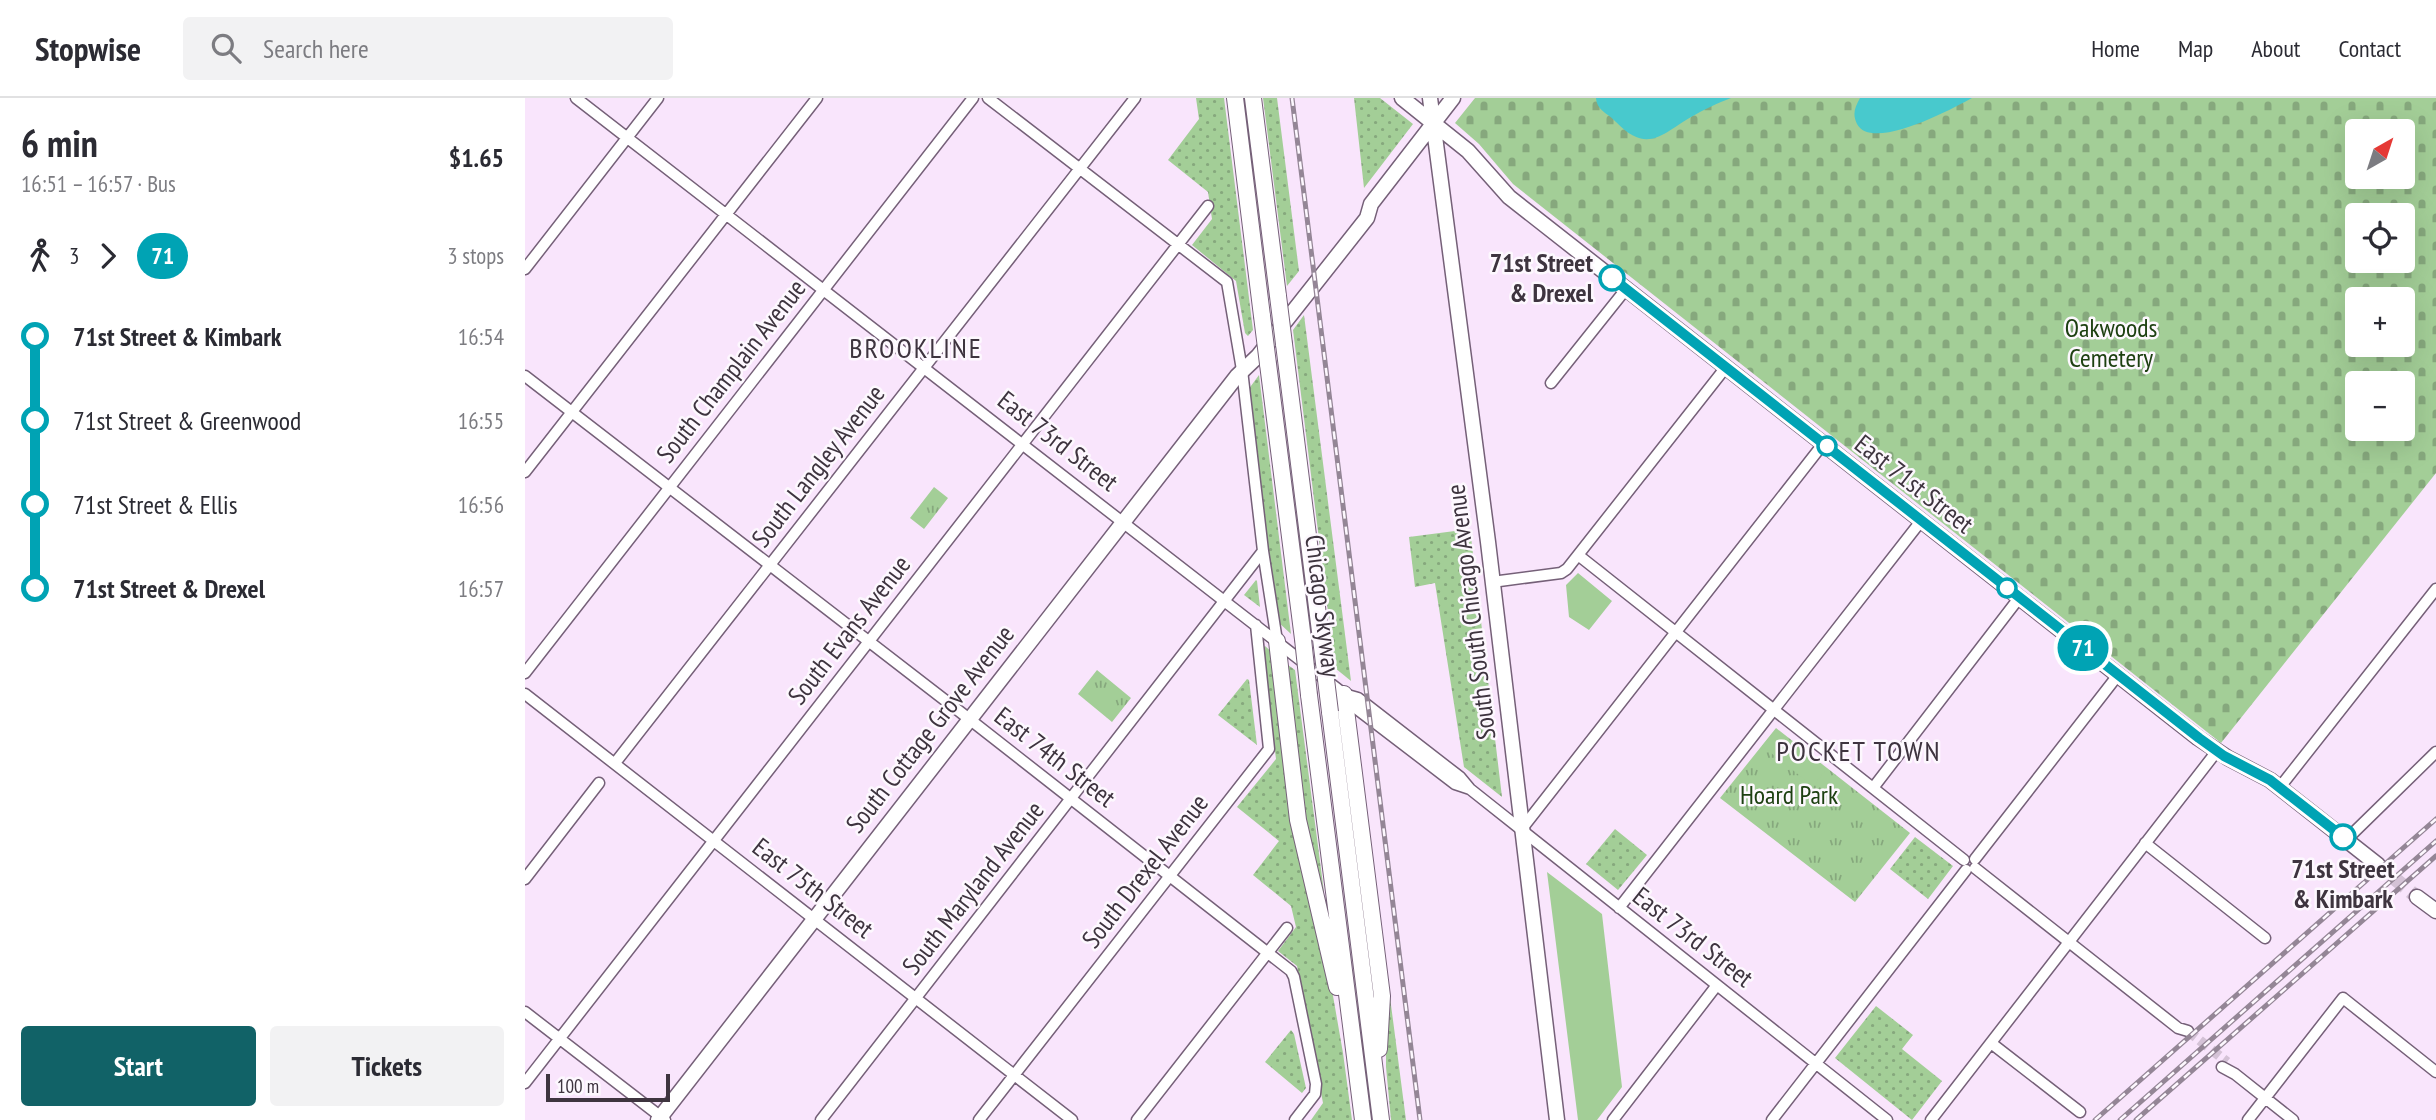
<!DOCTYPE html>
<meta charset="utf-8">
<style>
:root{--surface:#fff;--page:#f2f2f3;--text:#2b2b33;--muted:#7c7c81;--line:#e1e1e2;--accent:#116267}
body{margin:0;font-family:"PT Sans Narrow",sans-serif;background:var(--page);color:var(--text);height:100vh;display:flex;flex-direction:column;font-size:26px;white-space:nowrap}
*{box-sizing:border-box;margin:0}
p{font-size:23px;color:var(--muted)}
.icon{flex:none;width:38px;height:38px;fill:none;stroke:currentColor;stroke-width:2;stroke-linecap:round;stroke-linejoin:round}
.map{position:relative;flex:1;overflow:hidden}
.details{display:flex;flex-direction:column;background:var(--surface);width:525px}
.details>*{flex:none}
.badge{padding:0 14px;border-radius:23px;font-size:24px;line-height:46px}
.needle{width:46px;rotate:39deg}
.fabs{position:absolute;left:1820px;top:21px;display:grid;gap:14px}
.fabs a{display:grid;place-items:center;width:70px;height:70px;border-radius:7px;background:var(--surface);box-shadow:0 7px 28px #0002;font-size:35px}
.scale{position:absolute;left:21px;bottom:18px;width:124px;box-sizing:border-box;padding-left:7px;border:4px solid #3e343f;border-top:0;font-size:19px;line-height:24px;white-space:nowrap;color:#3e343f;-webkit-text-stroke:5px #fdf8fe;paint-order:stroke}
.map>.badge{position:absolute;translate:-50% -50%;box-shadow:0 0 0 4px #fff}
.legs{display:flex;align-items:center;gap:10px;height:77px;padding:0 21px;font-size:23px}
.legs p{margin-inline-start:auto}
.overview{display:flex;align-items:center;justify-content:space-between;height:119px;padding:0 21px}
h1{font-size:38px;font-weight:600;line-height:52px}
.primary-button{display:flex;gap:14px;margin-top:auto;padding:14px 21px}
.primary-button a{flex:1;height:80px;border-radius:7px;background:var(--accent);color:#fff;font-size:28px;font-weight:600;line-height:80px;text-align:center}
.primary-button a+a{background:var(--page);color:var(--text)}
ul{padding:0 21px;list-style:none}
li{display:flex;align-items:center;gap:24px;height:84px;font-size:26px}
li i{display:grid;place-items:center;width:10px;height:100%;margin:0 9px;background:currentColor}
li i::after{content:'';width:18px;height:18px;margin:-9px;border:5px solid;border-radius:50%;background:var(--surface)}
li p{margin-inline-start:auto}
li:first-child i{background:linear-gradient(#0000 50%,currentColor 0)}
li:last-child i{background:linear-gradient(currentColor 50%,#0000 0)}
header{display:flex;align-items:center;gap:42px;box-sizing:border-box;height:98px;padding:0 35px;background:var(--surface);border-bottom:2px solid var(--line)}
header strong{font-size:33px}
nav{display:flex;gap:38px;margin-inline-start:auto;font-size:24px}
.search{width:490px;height:63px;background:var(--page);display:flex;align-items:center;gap:18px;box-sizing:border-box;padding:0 24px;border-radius:7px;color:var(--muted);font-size:26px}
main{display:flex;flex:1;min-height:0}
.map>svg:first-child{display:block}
</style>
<header>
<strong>Stopwise</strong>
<div class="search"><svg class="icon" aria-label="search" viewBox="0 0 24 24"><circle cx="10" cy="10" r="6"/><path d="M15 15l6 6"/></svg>Search here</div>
<nav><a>Home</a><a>Map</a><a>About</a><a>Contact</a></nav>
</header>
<main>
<section class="details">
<div class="overview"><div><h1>6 min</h1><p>16:51 – 16:57 · Bus</p></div><b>$1.65</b></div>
<div class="legs"><svg class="icon" aria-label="walk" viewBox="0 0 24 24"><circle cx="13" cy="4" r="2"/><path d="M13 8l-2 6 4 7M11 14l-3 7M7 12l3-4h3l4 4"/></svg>3<svg class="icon" aria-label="forward" viewBox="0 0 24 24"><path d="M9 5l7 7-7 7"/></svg><b class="badge" style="background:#00a3b4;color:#fff">71</b><p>3 stops</p></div>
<ul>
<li><i style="color:#00a3b4"></i><b>71st Street &amp; Kimbark</b><p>16:54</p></li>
<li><i style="color:#00a3b4"></i><span>71st Street &amp; Greenwood</span><p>16:55</p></li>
<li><i style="color:#00a3b4"></i><span>71st Street &amp; Ellis</span><p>16:56</p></li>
<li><i style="color:#00a3b4"></i><b>71st Street &amp; Drexel</b><p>16:57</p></li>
</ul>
<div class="primary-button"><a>Start</a><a>Tickets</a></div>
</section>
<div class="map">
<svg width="1911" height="1022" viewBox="0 0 1911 1022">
<defs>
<pattern id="grass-dots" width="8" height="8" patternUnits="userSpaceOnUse" patternTransform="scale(1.75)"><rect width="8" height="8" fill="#a3ce97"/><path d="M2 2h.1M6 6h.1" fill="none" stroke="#86a87d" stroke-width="1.8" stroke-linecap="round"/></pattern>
<pattern id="cemetery-stones" width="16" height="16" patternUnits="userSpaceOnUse" patternTransform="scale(1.75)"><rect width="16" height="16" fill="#a3ce97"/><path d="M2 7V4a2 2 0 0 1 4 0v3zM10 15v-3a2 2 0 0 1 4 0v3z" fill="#86a87d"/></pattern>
<pattern id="park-tufts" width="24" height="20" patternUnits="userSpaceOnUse" patternTransform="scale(1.75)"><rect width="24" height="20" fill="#a3ce97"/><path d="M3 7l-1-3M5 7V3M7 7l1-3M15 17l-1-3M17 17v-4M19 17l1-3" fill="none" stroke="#86a87d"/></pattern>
</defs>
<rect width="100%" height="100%" fill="#f9e5fc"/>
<path fill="url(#grass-dots)" d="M 671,0 L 699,0 L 728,232 L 723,238 L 720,235 L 711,183 L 667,147 L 687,121 L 683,94 L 643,62 L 674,21 Z
M 738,0 L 752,0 L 774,173 L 762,188 Z
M 829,0 L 855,0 L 888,26 L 839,90 Z
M 779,217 L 826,583 L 810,570 L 768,232 Z
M 734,277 L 766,536 L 752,523 L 723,292 Z
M 945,431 L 977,699 L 939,669 L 910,485 L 890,489 L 884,439 Z
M 731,482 L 732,483 L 735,509 L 719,497 Z
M 740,548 L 748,555 L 818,955 L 827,1022 L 786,1022 L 798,1005 L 772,868 L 753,853 L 771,829 L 766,808 L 728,777 L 754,743 L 712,709 L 751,661 L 737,552 Z
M 763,567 L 770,572 L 799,794 L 794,795 L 785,763 L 760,569 Z
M 722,581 L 724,582 L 732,647 L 693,617 Z
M 829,623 L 881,1022 L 866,1022 L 861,969 L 861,937 Z
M 1090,731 L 1122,757 L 1093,792 L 1061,766 Z
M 1390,739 L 1428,768 L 1403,801 L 1365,771 Z
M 1351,908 L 1388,937 L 1377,951 L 1417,983 L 1387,1022 L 1310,960 Z
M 766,932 L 769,936 L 781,990 L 777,995 L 740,964 Z"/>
<path fill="url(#cemetery-stones)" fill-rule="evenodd" d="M 950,0 L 1911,0 L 1911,375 L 1696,645 L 988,86 L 954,46 L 930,25 ZM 1832,33 L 1878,33 L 1878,79 L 1832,79 ZM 1832,117 L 1878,117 L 1878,163 L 1832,163 ZM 1832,201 L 1878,201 L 1878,247 L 1832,247 ZM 1832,285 L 1878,285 L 1878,331 L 1832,331 Z"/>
<path fill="url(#park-tufts)" d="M 409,389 L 423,400 L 399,431 L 385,420 Z
M 572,572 L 606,600 L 587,624 L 553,596 Z
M 1251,630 L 1385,735 L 1330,804 L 1195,700 Z"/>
<path fill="#a3ce97" d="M 1053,475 L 1087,503 L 1064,532 L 1044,519 L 1041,487 Z
M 1250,633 L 1300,673 L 1288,688 L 1237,648 Z
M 1022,774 L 1077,816 L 1097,989 L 1072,1022 L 1053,1022 Z"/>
<path fill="#48c9cd" d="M 1071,0 L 1206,0 C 1193,5 1178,12 1166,19 C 1136,37 1122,56 1091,24 C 1083,15 1072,13 1071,0 Z
M 1335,0 L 1447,0 C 1427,11 1347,54 1332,26 C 1327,16 1330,9 1335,0 Z"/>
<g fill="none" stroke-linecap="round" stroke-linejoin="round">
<path stroke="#d4c2d6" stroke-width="10" stroke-dasharray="10 5" stroke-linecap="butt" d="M 1663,933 L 1702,964"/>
<path stroke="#d4c2d6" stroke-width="14" stroke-dasharray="14 7" stroke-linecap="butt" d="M 1853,767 L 1892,799"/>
<g stroke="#756078" stroke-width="13">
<path id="minor" d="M 51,0 L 819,596 L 828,608 L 930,686 L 945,691
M 463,0 L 702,184 L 717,272 L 738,453 L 752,543
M 0,171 L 133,0
M 0,278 L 434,613 L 766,873 L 769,879 L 791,986 L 790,996 L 770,1022
M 1026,285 L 1101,191
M 0,374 L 292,0
M 1053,457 L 1439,762
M 967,484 L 1036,475 L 1042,471 L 1201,269
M 0,575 L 448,0
M 0,596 L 547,1022
M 819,596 L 833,600 L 935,679 L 945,691 L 1362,1022
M 90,665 L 610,0
M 1755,689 L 1911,491
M 1348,690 L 1494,500
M 996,732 L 1298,346
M 1821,742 L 1911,654
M 1620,745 L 1740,840
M 1450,761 L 1593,577
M 1450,770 L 1653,930 L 1663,933
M 0,781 L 74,685
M 1094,810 L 1396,423
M 0,914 L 140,1022
M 1466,945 L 1555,1014
M 1697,969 L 1710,976 L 1768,1022
M 0,985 L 683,108
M 296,1022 L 738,453
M 454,1022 L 744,651 L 731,527
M 612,1022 L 762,830
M 1088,1022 L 1192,887
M 1247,1022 L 1441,772
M 1406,1022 L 1692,653
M 1723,1022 L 1818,900 L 1911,974"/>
</g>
<g stroke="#756078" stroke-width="17">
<path id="major" d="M 877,0 L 943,53 L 984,99 L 1673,640 L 1703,660 L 1745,682 L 1853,767
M 905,0 L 963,444 L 1032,1022
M 1892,799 L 1911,813
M 133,1022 L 712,278 L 733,258 L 842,120 L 846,106 L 928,0"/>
</g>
<g stroke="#756078" stroke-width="18">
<path id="highway" d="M 710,0 L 737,218
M 728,0 L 753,198
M 759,246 L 798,557
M 743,266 L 778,541
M 752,543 L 773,722 L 812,889
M 819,596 L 857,898 L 854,951
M 784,597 L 838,1022
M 805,614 L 856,1022"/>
</g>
<use href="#minor" stroke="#fff" stroke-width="10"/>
<use href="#major" stroke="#fff" stroke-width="14"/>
<use href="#highway" stroke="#fff" stroke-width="16"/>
<g stroke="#948696" stroke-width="5">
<path id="rail" d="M 767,0 L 895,1022
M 1570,1022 L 1911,721
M 1595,1022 L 1911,743
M 1611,1022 L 1911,758"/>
</g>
<use href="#rail" stroke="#fdf8fe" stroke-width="2.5" stroke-dasharray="8" stroke-linecap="butt"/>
<g stroke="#756078" stroke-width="18" stroke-linecap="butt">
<path id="highway-bridge" d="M 753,198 L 759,246
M 737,218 L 743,266
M 778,541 L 784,597
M 798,557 L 805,614"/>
</g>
<use href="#highway-bridge" stroke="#fff" stroke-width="16"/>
</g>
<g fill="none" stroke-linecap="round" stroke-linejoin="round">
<g stroke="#fff" stroke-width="16">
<path id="line-1" d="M 1087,180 L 1674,640 L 1699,658 L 1745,682 L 1818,739"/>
</g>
<use href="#line-1" stroke="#00a3b4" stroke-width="10"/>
</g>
<g fill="#fff" stroke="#00a3b4" stroke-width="3.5">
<circle cx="1087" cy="180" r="12"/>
<circle cx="1302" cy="348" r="9"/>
<circle cx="1482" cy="490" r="9"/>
<circle cx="1818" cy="739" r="12"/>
</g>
<g text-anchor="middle" stroke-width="5" stroke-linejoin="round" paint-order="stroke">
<g font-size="26" font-weight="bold" fill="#3e343f" stroke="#fdf8fe" text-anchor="end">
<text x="1068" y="174">71st Street<tspan x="1068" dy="30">&amp; Drexel</tspan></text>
<text x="1818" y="780" text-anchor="middle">71st Street<tspan x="1818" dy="30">&amp; Kimbark</tspan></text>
</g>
<g font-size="26" fill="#1d4011" stroke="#fdf8fe">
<text x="1586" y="239">Oakwoods<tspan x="1586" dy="30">Cemetery</tspan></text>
<text x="1264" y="706">Hoard Park</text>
</g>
<g font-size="26" fill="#3e343f" stroke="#fdf8fe">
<text transform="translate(206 273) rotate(-52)" y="9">South Champlain Avenue</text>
<text transform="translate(533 343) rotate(38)" y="9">East 73rd Street</text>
<text transform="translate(293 368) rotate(-52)" y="9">South Langley Avenue</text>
<text transform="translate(1389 386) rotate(38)" y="9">East 71st Street</text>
<text transform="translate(798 508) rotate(83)" y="9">Chicago Skyway</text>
<text transform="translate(946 514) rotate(-97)" y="9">South South Chicago Avenue</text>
<text transform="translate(324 532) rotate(-52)" y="9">South Evans Avenue</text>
<text transform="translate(405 631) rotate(-52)" y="9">South Cottage Grove Avenue</text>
<text transform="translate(530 659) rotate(38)" y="9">East 74th Street</text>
<text transform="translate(620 773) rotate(-52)" y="9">South Drexel Avenue</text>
<text transform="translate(288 790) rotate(38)" y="9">East 75th Street</text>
<text transform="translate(448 790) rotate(-52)" y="9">South Maryland Avenue</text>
<text transform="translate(1168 839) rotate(38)" y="9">East 73rd Street</text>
</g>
<g font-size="28" letter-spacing="2" fill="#3e343f" stroke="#fdf8fe">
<text x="391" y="260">BROOKLINE</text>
<text x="1334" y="663">POCKET TOWN</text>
</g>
</g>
</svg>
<div class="fabs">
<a><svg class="needle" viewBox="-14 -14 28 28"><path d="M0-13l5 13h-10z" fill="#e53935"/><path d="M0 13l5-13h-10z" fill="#7c7c81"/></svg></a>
<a><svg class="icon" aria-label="locate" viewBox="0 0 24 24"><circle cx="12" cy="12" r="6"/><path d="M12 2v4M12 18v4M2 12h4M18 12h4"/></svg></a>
<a>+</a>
<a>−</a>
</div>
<div class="scale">100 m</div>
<b class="badge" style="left:1558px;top:550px;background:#00a3b4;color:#fff">71</b>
</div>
</main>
